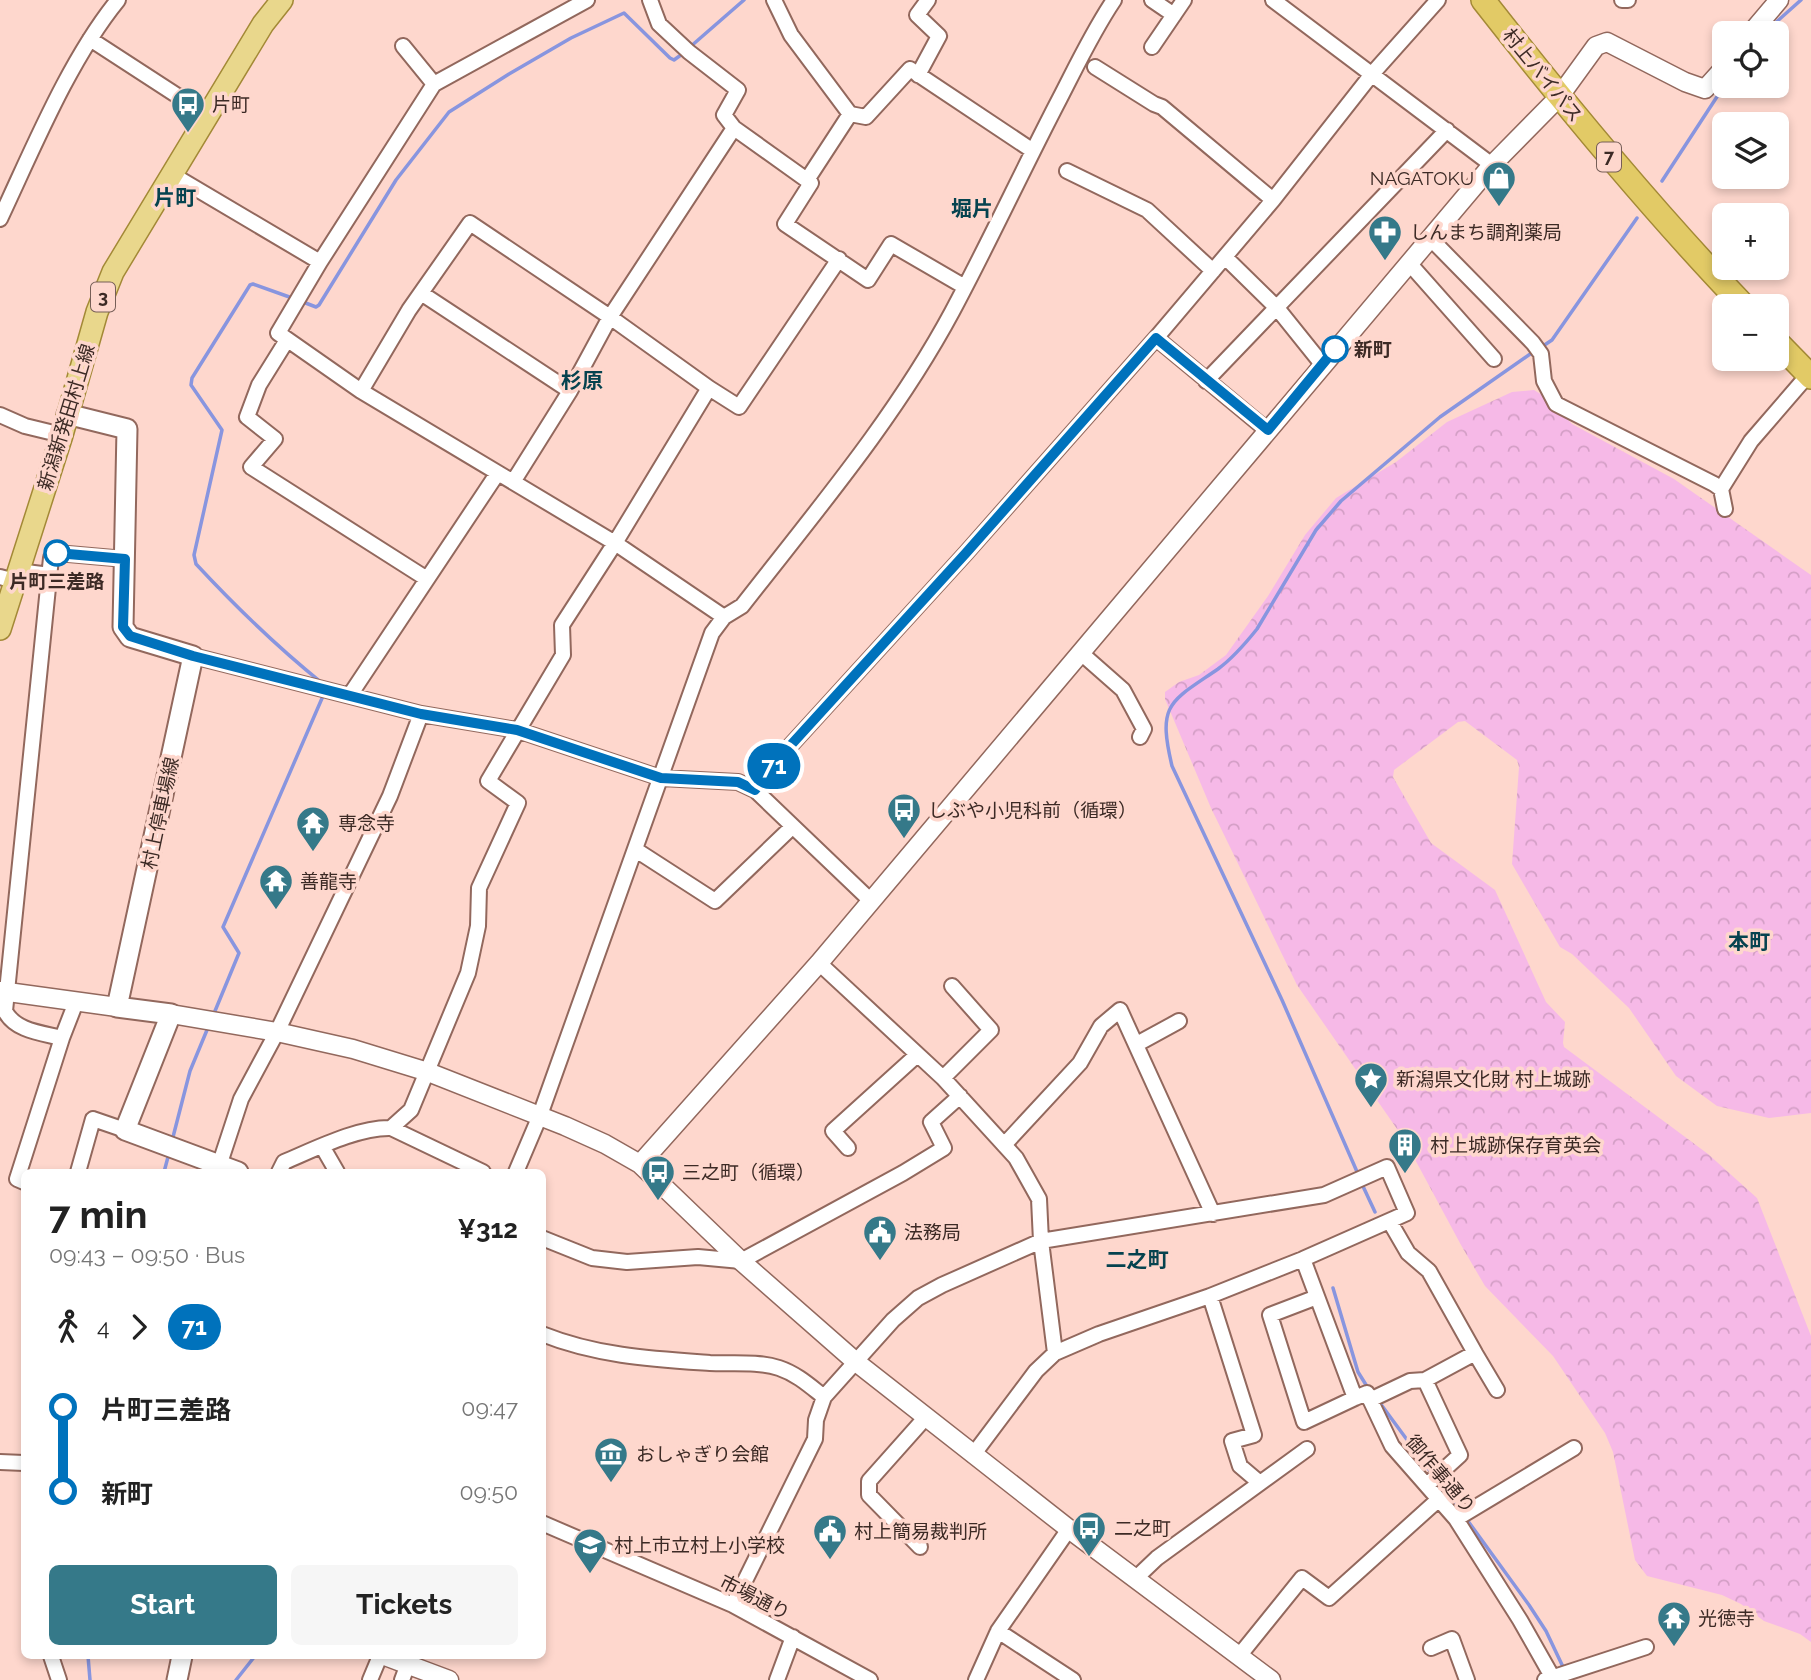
<!DOCTYPE html>
<meta charset="utf-8">
<style>
:root{--surface:#fff;--page:#f6f6f6;--text:#222;--muted:#767676;--accent:#357989}
body{margin:0;font-family:Raleway,"Noto Sans JP",sans-serif;background:var(--page);color:var(--text);height:100vh;display:flex;flex-direction:column;font-size:26px;white-space:nowrap}
*{box-sizing:border-box;margin:0}
p{font-size:23px;color:var(--muted)}
.icon{flex:none;width:38px;height:38px;fill:none;stroke:currentColor;stroke-width:2;stroke-linecap:round;stroke-linejoin:round}
.map{position:relative;flex:1;overflow:hidden}
.sheet{position:absolute;left:21px;top:1169px;width:525px;height:490px;display:flex;flex-direction:column;background:var(--surface);border-radius:10px;box-shadow:0 4px 10px #0003}
.sheet>*{flex:none}
.badge{padding:0 14px;border-radius:23px;font-size:24px;line-height:46px}
.buttons{position:absolute;left:1712px;top:21px;display:grid;gap:14px}
.buttons a{display:grid;place-items:center;width:77px;height:77px;border-radius:10px;background:var(--surface);box-shadow:0 4px 10px #0003;font-size:35px}
.map>.badge{position:absolute;translate:-50% -50%;box-shadow:0 0 0 4px #fff}
.legs{display:flex;align-items:center;gap:10px;height:77px;padding:0 28px;font-size:23px}
.legs p{margin-inline-start:auto}
.head{display:flex;align-items:center;justify-content:space-between;height:119px;padding:0 28px}
h1{font-size:38px;font-weight:700;line-height:52px}
.button{display:flex;gap:14px;margin-top:auto;padding:14px 28px}
.button a{flex:1;height:80px;border-radius:10px;background:var(--accent);color:#fff;font-size:28px;font-weight:700;line-height:80px;text-align:center}
.button a+a{background:var(--page);color:var(--text)}
ul{padding:0 28px;list-style:none}
li{display:flex;align-items:center;gap:24px;height:84px;font-size:26px}
li i{display:grid;place-items:center;width:10px;height:100%;margin:0 9px;background:currentColor}
li i::after{content:'';width:18px;height:18px;margin:-9px;border:5px solid;border-radius:50%;background:var(--surface)}
li p{margin-inline-start:auto}
li:first-child i{background:linear-gradient(#0000 50%,currentColor 0)}
li:last-child i{background:linear-gradient(currentColor 50%,#0000 0)}
.map>svg:first-child{display:block}
</style>
<div class="map">
<svg width="1811" height="1680" viewBox="0 0 1811 1680">
<defs>
<pattern id="forest-crowns" width="20" height="18" patternUnits="userSpaceOnUse" patternTransform="scale(1.75)"><rect width="20" height="18" fill="#f6b9e7"/><path d="M2 6a3 3 0 1 1 6 0M12 15a3 3 0 1 1 6 0" fill="none" stroke="#d49fc6"/></pattern>
</defs>
<rect width="100%" height="100%" fill="#fed7cd"/>
<path fill="url(#forest-crowns)" d="M 1534,390 L 1547,398 L 1572,424 L 1674,479 L 1811,575 L 1811,1113 L 1769,1118 L 1717,1106 L 1676,1076 L 1629,1008 L 1572,954 L 1560,947 L 1512,864 L 1519,767 L 1517,760 L 1465,721 L 1458,722 L 1394,770 L 1393,777 L 1431,843 L 1495,890 L 1546,1002 L 1565,1022 L 1563,1043 L 1564,1047 L 1708,1154 L 1757,1198 L 1811,1336 L 1811,1642 L 1800,1634 L 1764,1621 L 1741,1604 L 1722,1595 L 1647,1576 L 1635,1560 L 1613,1452 L 1605,1433 L 1553,1356 L 1485,1286 L 1461,1245 L 1404,1139 L 1297,985 L 1211,808 L 1165,699 L 1165,692 L 1179,682 L 1199,675 L 1226,655 L 1268,596 L 1305,535 L 1336,498 L 1396,462 L 1447,422 L 1512,392 Z"/>
<g fill="none" stroke-linecap="round" stroke-linejoin="round">
<path stroke="#8895df" stroke-width="3.5" d="M 1764,33 L 1801,0
M 690,47 L 744,0
M 1662,181 L 1724,86
M 295,299 L 253,284 L 250,285 L 192,378 L 191,385 L 222,430 L 194,555 L 196,564 C 236,607 276,646 322,683
M 303,302 L 316,307 L 319,305 L 396,180 L 449,112 L 509,74 L 571,38 L 624,13 L 670,58 L 674,60 L 685,52
M 1540,348 L 1552,340 L 1637,218
M 215,1011 L 239,953 L 223,927 L 323,696
M 173,1137 L 190,1071 L 207,1030
M 164,1172 L 168,1157
M 1358,1174 L 1282,1000 L 1172,766 C 1157,703 1170,702 1218,669 C 1233,658 1245,644 1257,629 L 1316,530 L 1341,501 L 1440,417 L 1533,352
M 1361,1182 L 1375,1212
M 1333,1288 L 1358,1372 L 1368,1388
M 1377,1399 L 1433,1475
M 1438,1481 L 1460,1511
M 1465,1517 L 1529,1605 L 1546,1631 L 1564,1669
M 88,1656 L 90,1680
M 236,1680 L 255,1656"/>
<g stroke="#92685d" stroke-width="18">
<path id="minor" d="M 587,0 L 434,84 L 320,262 L 278,333 L 361,391 L 615,543 L 724,617
M 774,0 L 791,35 L 850,114 L 866,117 L 910,69 L 1033,151
M 1152,0 L 1174,15
M 1273,0 L 1492,165
M 1622,0 L 1628,0
M 90,39 L 207,115
M 403,46 L 434,84
M 1152,47 L 1184,0
M 1095,67 L 1154,104 L 1162,107 L 1273,200
M 918,75 L 939,36 L 917,15 L 928,0
M 734,128 L 811,183 L 785,224 L 868,280 L 891,244 L 965,287
M 1067,171 L 1147,210 L 1213,271
M 173,175 L 320,262
M 807,180 L 850,114
M 0,219 C 33,149 69,60 118,0
M 1430,238 L 1533,343 L 1541,354 L 1544,381 L 1556,404 L 1714,484 L 1721,489 L 1725,509
M 1225,257 L 1277,308 L 1322,364
M 1409,263 L 1494,359
M 421,293 L 570,391
M 1156,338 L 1267,430
M 287,340 L 259,385 L 247,417 L 275,439 L 251,467 L 427,579
M 1206,381 L 1447,130
M 709,388 L 739,407 L 839,259
M 361,391 L 409,310 L 470,223 L 610,317 L 709,388 L 615,543 L 562,625 L 563,655 L 488,781 L 518,803 L 479,888 L 478,926 L 468,973 L 411,1110 L 391,1128
M 0,415 L 25,426 L 62,435
M 513,482 L 570,391 L 610,317 L 734,128 L 724,115 L 738,90 L 689,52 L 659,24 L 650,0
M 1721,489 L 1751,441 L 1808,375
M 18,571 L 50,575
M 0,577 L 15,581
M 1081,653 L 1123,690 L 1144,729 L 1140,737
M 193,656 L 421,714 L 517,730 L 661,778 L 738,782 L 755,790 L 871,901
M 350,695 L 497,474
M 755,790 L 790,746 L 966,553 L 1156,338 L 1273,200 L 1372,74 L 1438,0
M 636,850 L 715,901 L 792,827
M 819,963 L 943,1078 L 1016,1158 L 1039,1199 L 1041,1241 L 1055,1353
M 62,1038 C 42,1033 15,1031 5,1011 L 51,558 L 57,553 L 125,559
M 1137,1044 L 1179,1021
M 943,1078 L 991,1030 L 952,986
M 1004,1145 L 1080,1063 L 1101,1026 L 1120,1010 L 1213,1214
M 322,1146 L 337,1172
M 848,1148 L 833,1131 L 917,1055
M 219,1166 L 241,1099 L 277,1032 L 390,796 L 421,714
M 78,1172 L 93,1119 L 125,1130
M 279,1172 L 284,1162 C 315,1149 358,1127 391,1128 L 483,1172
M 516,1172 L 539,1118 L 712,633 L 724,617 L 742,606 C 816,511 895,418 952,312 C 990,241 1023,169 1060,98 C 1077,65 1093,31 1114,0
M 24,1182 L 17,1179 L 62,1038 L 76,1002
M 1390,1222 L 1408,1253 L 1429,1271 L 1475,1353 L 1425,1380 L 1460,1455 L 1427,1485
M 542,1238 L 592,1258 L 627,1262 L 698,1257 L 741,1261 L 903,1173 L 944,1148 L 931,1122 L 960,1096
M 1303,1259 L 1355,1398 L 1367,1393 L 1392,1446 L 1456,1519 L 1520,1620 L 1554,1680
M 1210,1296 L 1254,1435 L 1232,1441 L 1240,1466 L 1260,1483
M 1317,1297 L 1270,1315 L 1304,1422 L 1355,1398
M 542,1334 C 597,1356 652,1359 710,1363 C 733,1364 757,1361 779,1368 C 797,1374 810,1386 824,1397
M 1475,1353 L 1497,1390
M 1370,1400 L 1410,1381 L 1425,1380
M 0,1462 L 24,1463
M 1456,1519 L 1574,1448
M 542,1523 L 733,1605 L 870,1680
M 920,1547 L 869,1495 L 869,1481 L 926,1417
M 1136,1578 L 1157,1558 L 1307,1449
M 733,1605 L 815,1439 L 816,1420 L 824,1397 L 893,1320 L 918,1298 L 942,1285 L 1041,1241 L 1324,1195 L 1387,1167 L 1407,1213 L 1303,1259 L 1210,1296 L 1099,1334 L 1055,1353 L 1036,1371 L 973,1455
M 998,1631 L 1073,1680
M 1431,1648 L 1452,1639 L 1467,1680
M 51,1656 L 59,1680
M 1239,1656 L 1302,1578 L 1329,1598 L 1439,1499
M 370,1680 L 380,1656
M 402,1680 L 408,1664
M 777,1680 L 793,1637
M 976,1680 L 998,1631 L 1069,1529
M 1545,1680 L 1646,1647"/>
</g>
<g stroke="#92685d" stroke-width="21">
<path id="tertiary" d="M 1751,33 L 1779,0
M 0,991 L 117,1007
M 171,1014 L 277,1032 L 353,1049 L 428,1072 L 565,1126 L 605,1144 L 640,1164 L 741,1261 L 856,1362 L 1069,1529 L 1271,1680
M 640,1164 L 819,963 L 1492,165 L 1559,97 L 1596,46 L 1607,42 L 1685,82 L 1705,89 L 1724,68
M 385,1656 L 449,1680"/>
</g>
<g stroke="#92685d" stroke-width="23">
<path id="secondary" d="M 67,414 L 127,429 L 123,627 L 130,637 L 193,656 L 117,1007 L 171,1014 L 125,1130 L 238,1172
M 177,1680 L 182,1656"/>
</g>
<g stroke="#a38936" stroke-width="24">
<path id="primary" d="M 0,629 L 62,435 L 97,312 L 113,272 L 263,24 L 282,0"/>
</g>
<g stroke="#a38936" stroke-width="26">
<path id="trunk" d="M 1483,0 C 1566,106 1651,209 1744,306
M 1776,341 L 1811,377"/>
</g>
<use href="#minor" stroke="#fff" stroke-width="14"/>
<use href="#tertiary" stroke="#fff" stroke-width="18"/>
<use href="#secondary" stroke="#fff" stroke-width="19"/>
<use href="#primary" stroke="#e9d78c" stroke-width="21"/>
<use href="#trunk" stroke="#e2ca66" stroke-width="23"/>
</g>
<g fill="none" stroke-linecap="round" stroke-linejoin="round">
<g stroke="#fff" stroke-width="16">
<path id="line-1" d="M 57,553 L 125,559 L 123,627 L 130,636 L 193,656 L 421,714 L 517,730 L 661,778 L 738,782 L 755,790 L 790,746 L 966,553 L 1156,338 L 1268,430 L 1335,349"/>
</g>
<use href="#line-1" stroke="#0072bc" stroke-width="10"/>
</g>
<defs>
<g id="bus-pin" transform="scale(1.75)"><path d="M0 17L-7.5 6A9.5 9.5 0 1 1 7.5 6Z" fill="#357989" stroke="#fed7cd"/><path d="M-5-6H5V4H4V6H2V4H-2V6H-4V4H-5ZM-3.5-4V0h7V-4ZM-3.5 1.2v1.5H-2V1.2ZM2 1.2v1.5H3.5V1.2Z" fill="#fff"/></g>
<g id="shop-pin" transform="scale(1.75)"><path d="M0 17L-7.5 6A9.5 9.5 0 1 1 7.5 6Z" fill="#357989" stroke="#fed7cd"/><path d="M-5-2.5h2.3a2.7 3.5 0 0 1 5.4 0H5L5.5 6h-11ZM-1.5-2.5h3a1.5 2.3 0 0 0-3 0Z" fill="#fff"/></g>
<g id="pharmacy-pin" transform="scale(1.75)"><path d="M0 17L-7.5 6A9.5 9.5 0 1 1 7.5 6Z" fill="#357989" stroke="#fed7cd"/><path d="M-2-6h4v4h4v4h-4v4h-4v-4h-4v-4h4Z" fill="#fff"/></g>
<g id="temple-pin" transform="scale(1.75)"><path d="M0 17L-7.5 6A9.5 9.5 0 1 1 7.5 6Z" fill="#357989" stroke="#fed7cd"/><path d="M0-6L5-2H3V0L6.5 2.5H4V6H1.5V3h-3V6H-4V2.5H-6.5L-3 0V-2H-5Z" fill="#fff"/></g>
<g id="sight-pin" transform="scale(1.75)"><path d="M0 17L-7.5 6A9.5 9.5 0 1 1 7.5 6Z" fill="#357989" stroke="#fed7cd"/><path d="M0-6L1.8-2.2L6-1.7L2.9 1.2L3.7 5.4L0 3.3L-3.7 5.4L-2.9 1.2L-6-1.7L-1.8-2.2Z" fill="#fff"/></g>
<g id="building-pin" transform="scale(1.75)"><path d="M0 17L-7.5 6A9.5 9.5 0 1 1 7.5 6Z" fill="#357989" stroke="#fed7cd"/><path d="M-4-6H4V6H1V3H-1V6H-4ZM-2.5-4.3h1.7v1.8h-1.7ZM.8-4.3h1.7v1.8H.8ZM-2.5-1h1.7V.8h-1.7ZM.8-1h1.7V.8H.8Z" fill="#fff"/></g>
<g id="civic-pin" transform="scale(1.75)"><path d="M0 17L-7.5 6A9.5 9.5 0 1 1 7.5 6Z" fill="#357989" stroke="#fed7cd"/><path d="M-.6-6.5H3V-4.5H.6V-3L4-1V1h2V6H-6V1h2V-1L-.6-3ZM-1.2 2.5V6h2.4V2.5Z" fill="#fff"/></g>
<g id="museum-pin" transform="scale(1.75)"><path d="M0 17L-7.5 6A9.5 9.5 0 1 1 7.5 6Z" fill="#357989" stroke="#fed7cd"/><path d="M0-6L6-3V-2H-6V-3ZM-5-1h2V3h-2ZM-1-1h2V3h-2ZM3-1h2V3H3ZM-6 4H6V6H-6Z" fill="#fff"/></g>
<g id="school-pin" transform="scale(1.75)"><path d="M0 17L-7.5 6A9.5 9.5 0 1 1 7.5 6Z" fill="#357989" stroke="#fed7cd"/><path d="M0-5L7-2L0 1L-7-2ZM-4 1L0 2.5L4 1V4Q0 6-4 4Z" fill="#fff"/></g>
</defs>
<g fill-rule="evenodd">
<use href="#bus-pin" x="188" y="104"/>
<use href="#shop-pin" x="1499" y="178"/>
<use href="#pharmacy-pin" x="1385" y="232"/>
<use href="#bus-pin" x="904" y="810"/>
<use href="#temple-pin" x="313" y="823"/>
<use href="#temple-pin" x="276" y="881"/>
<use href="#sight-pin" x="1371" y="1079"/>
<use href="#building-pin" x="1405" y="1145"/>
<use href="#bus-pin" x="658" y="1172"/>
<use href="#civic-pin" x="880" y="1232"/>
<use href="#museum-pin" x="611" y="1454"/>
<use href="#bus-pin" x="1089" y="1528"/>
<use href="#civic-pin" x="830" y="1531"/>
<use href="#school-pin" x="590" y="1545"/>
<use href="#temple-pin" x="1674" y="1618"/>
</g>
<g fill="#fff" stroke="#0072bc" stroke-width="3.5">
<circle cx="1335" cy="349" r="12"/>
<circle cx="57" cy="553" r="12"/>
</g>
<g text-anchor="middle" stroke-width="7" stroke-linejoin="round" paint-order="stroke">
<g fill="#fed7cd" stroke="#765e57" stroke-width="2">
<rect x="1597" y="142.5" width="24" height="29" rx="5"/>
<rect x="91" y="282.5" width="24" height="29" rx="5"/>
</g>
<g font-size="18" font-weight="bold" fill="#3c2a25">
<text x="1609" y="163">7</text>
<text x="103" y="303">3</text>
</g>
<g font-size="19" fill="#3c2a25" stroke="#fed7cd">
<text transform="translate(1543 75) rotate(51)" y="7">村上バイパス</text>
<text transform="translate(66 417) rotate(-73)" y="7">新潟新発田村上線</text>
<text transform="translate(160 813) rotate(-78)" y="7">村上停車場線</text>
<text transform="translate(1441 1474) rotate(50)" y="7">御作事通り</text>
<text transform="translate(755 1597) rotate(27)" y="7">市場通り</text>
</g>
<g font-size="19" fill="#3c2a25" stroke="#fed7cd" text-anchor="start">
<text x="212" y="111">片町</text>
<text x="1474" y="185" text-anchor="end">NAGATOKU</text>
<text x="1410" y="239">しんまち調剤薬局</text>
<text x="928" y="817">しぶや小児科前（循環）</text>
<text x="338" y="830">専念寺</text>
<text x="300" y="888">善龍寺</text>
<text x="1396" y="1086">新潟県文化財 村上城跡</text>
<text x="1430" y="1152">村上城跡保存育英会</text>
<text x="682" y="1179">三之町（循環）</text>
<text x="904" y="1239">法務局</text>
<text x="636" y="1461">おしゃぎり会館</text>
<text x="1114" y="1535">二之町</text>
<text x="854" y="1538">村上簡易裁判所</text>
<text x="614" y="1552">村上市立村上小学校</text>
<text x="1698" y="1625">光徳寺</text>
</g>
<g font-size="19" font-weight="bold" fill="#3c2a25" stroke="#fed7cd" text-anchor="start">
<text x="1354" y="356">新町</text>
<text x="57" y="588" text-anchor="middle">片町三差路</text>
</g>
<g font-size="21" font-weight="bold" fill="#05434f" stroke="#fed7cd">
<text x="175" y="205">片町</text>
<text x="972" y="216">堀片</text>
<text x="582" y="388">杉原</text>
<text x="1749" y="949">本町</text>
<text x="1137" y="1267">二之町</text>
</g>
</g>
</svg>
<div class="buttons">
<a><svg class="icon" aria-label="locate" viewBox="0 0 24 24"><circle cx="12" cy="12" r="6"/><path d="M12 2v4M12 18v4M2 12h4M18 12h4"/></svg></a>
<a><svg class="icon" aria-label="layers" viewBox="0 0 24 24"><path d="M12 4l9 5-9 5-9-5zM3 14l9 5 9-5"/></svg></a>
<a>+</a>
<a>−</a>
</div>
<b class="badge" style="left:774px;top:766px;background:#0072bc;color:#fff">71</b>
<section class="sheet">
<div class="head"><div><h1>7 min</h1><p>09:43 – 09:50 · Bus</p></div><b>¥312</b></div>
<div class="legs"><svg class="icon" aria-label="walk" viewBox="0 0 24 24"><circle cx="13" cy="4" r="2"/><path d="M13 8l-2 6 4 7M11 14l-3 7M7 12l3-4h3l4 4"/></svg>4<svg class="icon" aria-label="forward" viewBox="0 0 24 24"><path d="M9 5l7 7-7 7"/></svg><b class="badge" style="background:#0072bc;color:#fff">71</b></div>
<ul>
<li><i style="color:#0072bc"></i><b>片町三差路</b><p>09:47</p></li>
<li><i style="color:#0072bc"></i><b>新町</b><p>09:50</p></li>
</ul>
<div class="button"><a>Start</a><a>Tickets</a></div>
</section>
</div>
